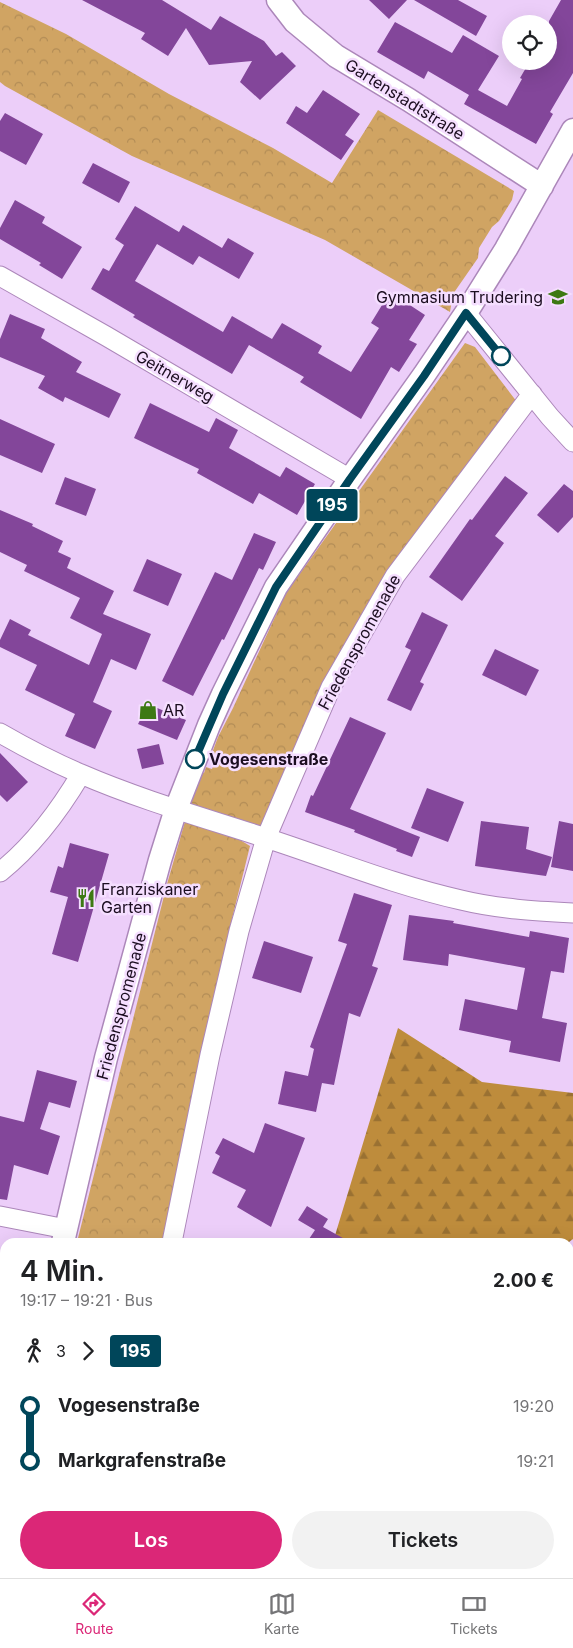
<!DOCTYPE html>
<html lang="de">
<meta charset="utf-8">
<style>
:root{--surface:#fff;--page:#f2f2f2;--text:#202124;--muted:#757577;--line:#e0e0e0;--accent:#db2777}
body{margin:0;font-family:Inter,sans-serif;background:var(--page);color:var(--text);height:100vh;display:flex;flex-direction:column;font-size:19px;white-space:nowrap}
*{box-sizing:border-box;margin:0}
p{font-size:16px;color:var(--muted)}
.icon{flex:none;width:28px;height:28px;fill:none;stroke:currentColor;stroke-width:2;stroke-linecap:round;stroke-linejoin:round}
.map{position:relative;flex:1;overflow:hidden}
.sheet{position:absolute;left:0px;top:1238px;width:574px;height:341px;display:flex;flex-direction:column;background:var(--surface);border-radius:15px 15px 0 0;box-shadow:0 5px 20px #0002}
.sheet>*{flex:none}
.badge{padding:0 10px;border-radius:4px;font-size:18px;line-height:32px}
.fabs{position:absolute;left:502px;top:15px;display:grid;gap:10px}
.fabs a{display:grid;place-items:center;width:55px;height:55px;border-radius:50%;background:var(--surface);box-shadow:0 5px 20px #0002;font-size:25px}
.map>.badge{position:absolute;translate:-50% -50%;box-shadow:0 0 0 2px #fff}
.legs{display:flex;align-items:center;gap:8px;height:55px;padding:0 20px;font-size:16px}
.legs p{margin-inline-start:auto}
.head{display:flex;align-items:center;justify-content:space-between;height:85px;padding:0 20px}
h1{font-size:28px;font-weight:600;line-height:38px}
.button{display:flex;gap:10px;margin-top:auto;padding:10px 20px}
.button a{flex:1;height:58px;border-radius:30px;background:var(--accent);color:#fff;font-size:20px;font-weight:600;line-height:58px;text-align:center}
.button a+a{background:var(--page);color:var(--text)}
ul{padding:0 20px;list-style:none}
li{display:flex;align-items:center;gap:18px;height:55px;font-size:19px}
li i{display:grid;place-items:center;width:8px;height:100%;margin:0 6px;background:currentColor}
li i::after{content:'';width:12px;height:12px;margin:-6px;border:4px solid;border-radius:50%;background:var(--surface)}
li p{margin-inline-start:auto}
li:first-child i{background:linear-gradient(#0000 50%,currentColor 0)}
li:last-child i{background:linear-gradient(currentColor 50%,#0000 0)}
.menu{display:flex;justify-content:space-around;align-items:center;height:70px;border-top:1px solid var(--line);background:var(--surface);font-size:14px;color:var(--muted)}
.menu a{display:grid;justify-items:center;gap:2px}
.menu .current{color:var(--accent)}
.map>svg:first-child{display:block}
</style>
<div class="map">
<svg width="573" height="1578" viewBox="0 0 573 1578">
<defs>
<pattern id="forest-firs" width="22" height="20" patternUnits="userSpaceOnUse" patternTransform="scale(1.25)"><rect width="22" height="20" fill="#be8c3c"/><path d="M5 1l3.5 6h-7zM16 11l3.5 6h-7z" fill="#9a7132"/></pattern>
<pattern id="park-crowns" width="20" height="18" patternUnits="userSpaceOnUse" patternTransform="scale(1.25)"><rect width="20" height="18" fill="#d0a463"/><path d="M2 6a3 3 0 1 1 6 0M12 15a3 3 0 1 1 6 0" fill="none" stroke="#b28c56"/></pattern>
</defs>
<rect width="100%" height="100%" fill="#eccef9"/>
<path fill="url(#forest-firs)" d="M 398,1028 L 482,1082 L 573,1093 L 573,1239 L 569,1242 L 333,1242 Z"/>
<path fill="url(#park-crowns)" d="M 0,2 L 66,34 L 169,94 L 273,148 L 332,183 L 378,110 L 514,191 L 512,200 L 499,221 L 492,227 L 479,248 L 478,258 L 453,294 L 450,312 L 325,240 L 132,156 L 5,86 L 0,82 Z
M 465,343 L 475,347 L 517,402 L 325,685 L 261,826 L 189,803 L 201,772 L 204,773 L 206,767 L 212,769 L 217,756 L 212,753 L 218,737 L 233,708 L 286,593 Z
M 186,818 L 232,835 L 250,846 L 230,927 L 165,1242 L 77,1242 L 167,884 Z
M 6,1574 L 88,1574 L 87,1578 L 5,1578 Z"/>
<path fill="#83469a" d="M 82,0 L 162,0 L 211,30 L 220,16 L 264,41 L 276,56 L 282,52 L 296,66 L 260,100 L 240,82 L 252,61 L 209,65 L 186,28 L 168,56 L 141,39 L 145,33 Z
M 369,0 L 407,0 L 389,19 Z
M 414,0 L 458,0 L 487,16 L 476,36 Z
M 561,0 L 573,0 L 573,73 L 550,112 L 553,114 L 536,144 L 464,104 L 469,95 L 428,71 L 424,79 L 377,52 L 395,22 L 452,53 L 463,35 L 499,56 L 478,90 L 507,106 L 522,79 L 520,78 L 530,61 L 549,61 L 549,21 Z
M 323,90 L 360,114 L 345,135 L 354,141 L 341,160 L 286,123 L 296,106 L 307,113 Z
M 5,113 L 43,134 L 26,165 L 0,151 L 0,121 Z
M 93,163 L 130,182 L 119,203 L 82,183 Z
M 15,200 L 45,217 L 42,223 L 82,247 L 62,279 L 39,265 L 41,263 L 0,239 L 0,228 Z
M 135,206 L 179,232 L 183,225 L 222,248 L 228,238 L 254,253 L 239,279 L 199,256 L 193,265 L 157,244 L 135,281 L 223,332 L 232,316 L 272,339 L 282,323 L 322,346 L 318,353 L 351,372 L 379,328 L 371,323 L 390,292 L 425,315 L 409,340 L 417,344 L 399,372 L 391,367 L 361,419 L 300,382 L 304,377 L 249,345 L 232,374 L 133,317 L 135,315 L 91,289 L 103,268 L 109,271 L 124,245 L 115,239 Z
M 10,314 L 45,329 L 41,338 L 82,362 L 76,372 L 121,394 L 109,418 L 65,397 L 63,402 L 38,388 L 45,376 L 0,357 L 0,339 Z
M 150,403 L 209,432 L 216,418 L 238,430 L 229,448 L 280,477 L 286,467 L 315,484 L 297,515 L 259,493 L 253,504 L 197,473 L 199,469 L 134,438 Z
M 0,419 L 55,444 L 42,473 L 0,455 Z
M 505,476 L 528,493 L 495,536 L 504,543 L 462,601 L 429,577 L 470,519 L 472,520 Z
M 65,477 L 96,489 L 86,516 L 55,504 Z
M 564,484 L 573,491 L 573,517 L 558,533 L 537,515 Z
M 0,510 L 33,524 L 32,526 L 63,541 L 58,552 L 71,558 L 67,568 L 114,591 L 103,614 L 151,634 L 136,670 L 111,659 L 93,702 L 112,711 L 95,749 L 65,736 L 75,714 L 25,690 L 37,665 L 0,647 L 0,640 L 10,619 L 31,630 L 28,635 L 89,665 L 102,634 L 70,618 L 80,598 L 24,571 L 27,565 L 0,552 Z
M 254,533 L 276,542 L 263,570 L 259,568 L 224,640 L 222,639 L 193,696 L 162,681 L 215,572 L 232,580 Z
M 147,559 L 182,574 L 168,606 L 133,591 Z
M 422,612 L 448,625 L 420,682 L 424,684 L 411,711 L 387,700 L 411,650 L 405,647 Z
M 495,649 L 539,670 L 526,696 L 482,675 Z
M 150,705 L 186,720 L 177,740 L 138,724 L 147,707 L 149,707 Z
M 350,717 L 386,733 L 350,809 L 420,837 L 412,857 L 396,851 L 397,849 L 354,832 L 355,830 L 305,812 L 311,795 L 313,796 Z
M 159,744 L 164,764 L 142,769 L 137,749 Z
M 0,753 L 28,782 L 7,802 L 0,795 Z
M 427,788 L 464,802 L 448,842 L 411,828 Z
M 481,821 L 529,827 L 526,849 L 552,857 L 546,876 L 475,866 Z
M 559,821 L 573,824 L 573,871 L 551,867 Z
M 70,843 L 109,854 L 78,962 L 52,954 L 68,897 L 50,892 L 58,866 L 63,868 Z
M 354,893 L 392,905 L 372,966 L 378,968 L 360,1017 L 349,1013 L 334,1085 L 322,1083 L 316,1112 L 278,1104 L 285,1071 L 308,1076 L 314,1049 L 310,1047 L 347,944 L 338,941 Z
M 409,915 L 454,921 L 453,923 L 529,937 L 530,931 L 569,938 L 564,973 L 551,971 L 542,1018 L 567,1023 L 560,1062 L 509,1052 L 511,1041 L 459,1030 L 465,999 L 517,1010 L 525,968 L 449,954 L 448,966 L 403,960 Z
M 264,941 L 313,957 L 301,993 L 252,978 Z
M 37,1070 L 77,1081 L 70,1108 L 49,1102 L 40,1129 L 60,1136 L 48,1175 L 14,1165 L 7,1200 L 0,1199 L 0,1116 L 24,1122 Z
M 265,1123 L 305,1138 L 271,1227 L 237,1207 L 246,1190 L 212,1173 L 220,1156 L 215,1153 L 223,1138 L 254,1153 Z
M 307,1206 L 328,1219 L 323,1227 L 350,1242 L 307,1242 L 315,1230 L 298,1220 Z"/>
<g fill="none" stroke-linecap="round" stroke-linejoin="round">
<g stroke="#ac87ba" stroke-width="21">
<path id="minor" d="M 0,276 L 106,336 L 350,479
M 466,313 L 550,417 L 573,442
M 0,733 C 26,748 53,762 81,774 C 141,800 205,818 266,838 C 331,859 394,885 461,900 C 498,909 535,911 573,913
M 0,872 C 34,845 59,811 81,774
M 0,1216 L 66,1229
M 172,1242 L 210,1055 L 239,931 L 266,838 L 287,789 L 331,687 L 395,576 L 532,394
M 569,1465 L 573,1459
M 355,1574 L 362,1578
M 96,1578 L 97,1574
M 500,1578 L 502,1574"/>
</g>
<g stroke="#ac87ba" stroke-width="25">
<path id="tertiary" d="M 278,0 L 295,22 L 336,56 L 409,100 L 542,186
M 63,1242 L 106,1058 L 160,860 L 176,809 L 209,725 L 223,694 L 276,587 L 350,479 L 424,375 L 466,313 L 506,249 L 573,130
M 0,1541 L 5,1517"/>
</g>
<use href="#minor" stroke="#fff" stroke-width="19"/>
<use href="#tertiary" stroke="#fff" stroke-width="22"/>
</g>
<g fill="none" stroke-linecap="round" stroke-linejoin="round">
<g stroke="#fff" stroke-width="11">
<path id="line-1" d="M 195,759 L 223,694 L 276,587 L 350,479 L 424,376 L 466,313 L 501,356"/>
</g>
<use href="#line-1" stroke="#00465a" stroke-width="8"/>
</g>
<defs>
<g id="school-bare" transform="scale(1.5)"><path d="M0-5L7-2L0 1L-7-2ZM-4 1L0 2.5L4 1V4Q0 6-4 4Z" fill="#3d7913" stroke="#f5deff" stroke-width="2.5" paint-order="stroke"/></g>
<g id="shop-bare" transform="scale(1.5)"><path d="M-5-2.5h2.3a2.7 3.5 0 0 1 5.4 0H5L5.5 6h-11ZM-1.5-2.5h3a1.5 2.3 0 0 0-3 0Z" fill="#3d7913" stroke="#f5deff" stroke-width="2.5" paint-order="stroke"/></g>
<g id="restaurant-bare" transform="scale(1.5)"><path d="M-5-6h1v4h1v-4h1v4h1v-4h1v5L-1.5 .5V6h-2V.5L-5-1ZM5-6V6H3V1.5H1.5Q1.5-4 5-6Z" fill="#3d7913" stroke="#f5deff" stroke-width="2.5" paint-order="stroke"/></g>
</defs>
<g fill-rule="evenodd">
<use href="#school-bare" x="558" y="297"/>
<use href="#shop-bare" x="148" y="710"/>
<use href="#restaurant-bare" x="86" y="898"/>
</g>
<g fill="#fff" stroke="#00465a" stroke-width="2.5">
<circle cx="501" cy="356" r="9"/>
<circle cx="195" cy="759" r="9"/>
</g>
<g text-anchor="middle" stroke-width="5" stroke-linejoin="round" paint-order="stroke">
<g font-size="16" fill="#1b0d20" stroke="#f5deff">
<text transform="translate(405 99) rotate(32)" y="6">Gartenstadtstraße</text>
<text transform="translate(175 376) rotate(30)" y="6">Geitnerweg</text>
<text transform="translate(359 642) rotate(-61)" y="6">Friedenspromenade</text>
<text transform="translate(121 1006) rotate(-75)" y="6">Friedenspromenade</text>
</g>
<g font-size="16" fill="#1b0d20" stroke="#f5deff" text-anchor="start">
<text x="543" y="303" text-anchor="end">Gymnasium Trudering</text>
<text x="163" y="716">AR</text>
<text x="101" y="895">Franziskaner<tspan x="101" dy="18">Garten</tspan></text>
</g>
<g font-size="16" font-weight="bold" fill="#1b0d20" stroke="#f5deff" text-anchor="start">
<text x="209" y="765">Vogesenstraße</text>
</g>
</g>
</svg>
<div class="fabs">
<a><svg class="icon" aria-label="locate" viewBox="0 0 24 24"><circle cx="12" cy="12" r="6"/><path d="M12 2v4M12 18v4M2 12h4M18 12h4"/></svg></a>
</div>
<b class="badge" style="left:332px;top:505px;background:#00465a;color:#fff">195</b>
<section class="sheet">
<div class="head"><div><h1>4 Min.</h1><p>19:17 – 19:21 · Bus</p></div><b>2.00 €</b></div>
<div class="legs"><svg class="icon" aria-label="walk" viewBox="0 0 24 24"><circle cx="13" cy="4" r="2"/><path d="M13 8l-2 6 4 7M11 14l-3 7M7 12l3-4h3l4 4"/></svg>3<svg class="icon" aria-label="forward" viewBox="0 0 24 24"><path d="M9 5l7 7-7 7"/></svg><b class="badge" style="background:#00465a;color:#fff">195</b></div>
<ul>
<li><i style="color:#00465a"></i><b>Vogesenstraße</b><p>19:20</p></li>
<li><i style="color:#00465a"></i><b>Markgrafenstraße</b><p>19:21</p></li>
</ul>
<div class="button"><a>Los</a><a>Tickets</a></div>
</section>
</div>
<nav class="menu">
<a class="current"><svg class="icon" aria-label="directions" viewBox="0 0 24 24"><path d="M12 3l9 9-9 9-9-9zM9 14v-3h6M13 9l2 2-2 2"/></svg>Route</a>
<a><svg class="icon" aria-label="map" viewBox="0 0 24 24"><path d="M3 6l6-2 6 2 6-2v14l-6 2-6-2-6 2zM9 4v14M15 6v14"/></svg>Karte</a>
<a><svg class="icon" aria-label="tickets" viewBox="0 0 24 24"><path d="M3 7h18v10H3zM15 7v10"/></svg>Tickets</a>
</nav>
